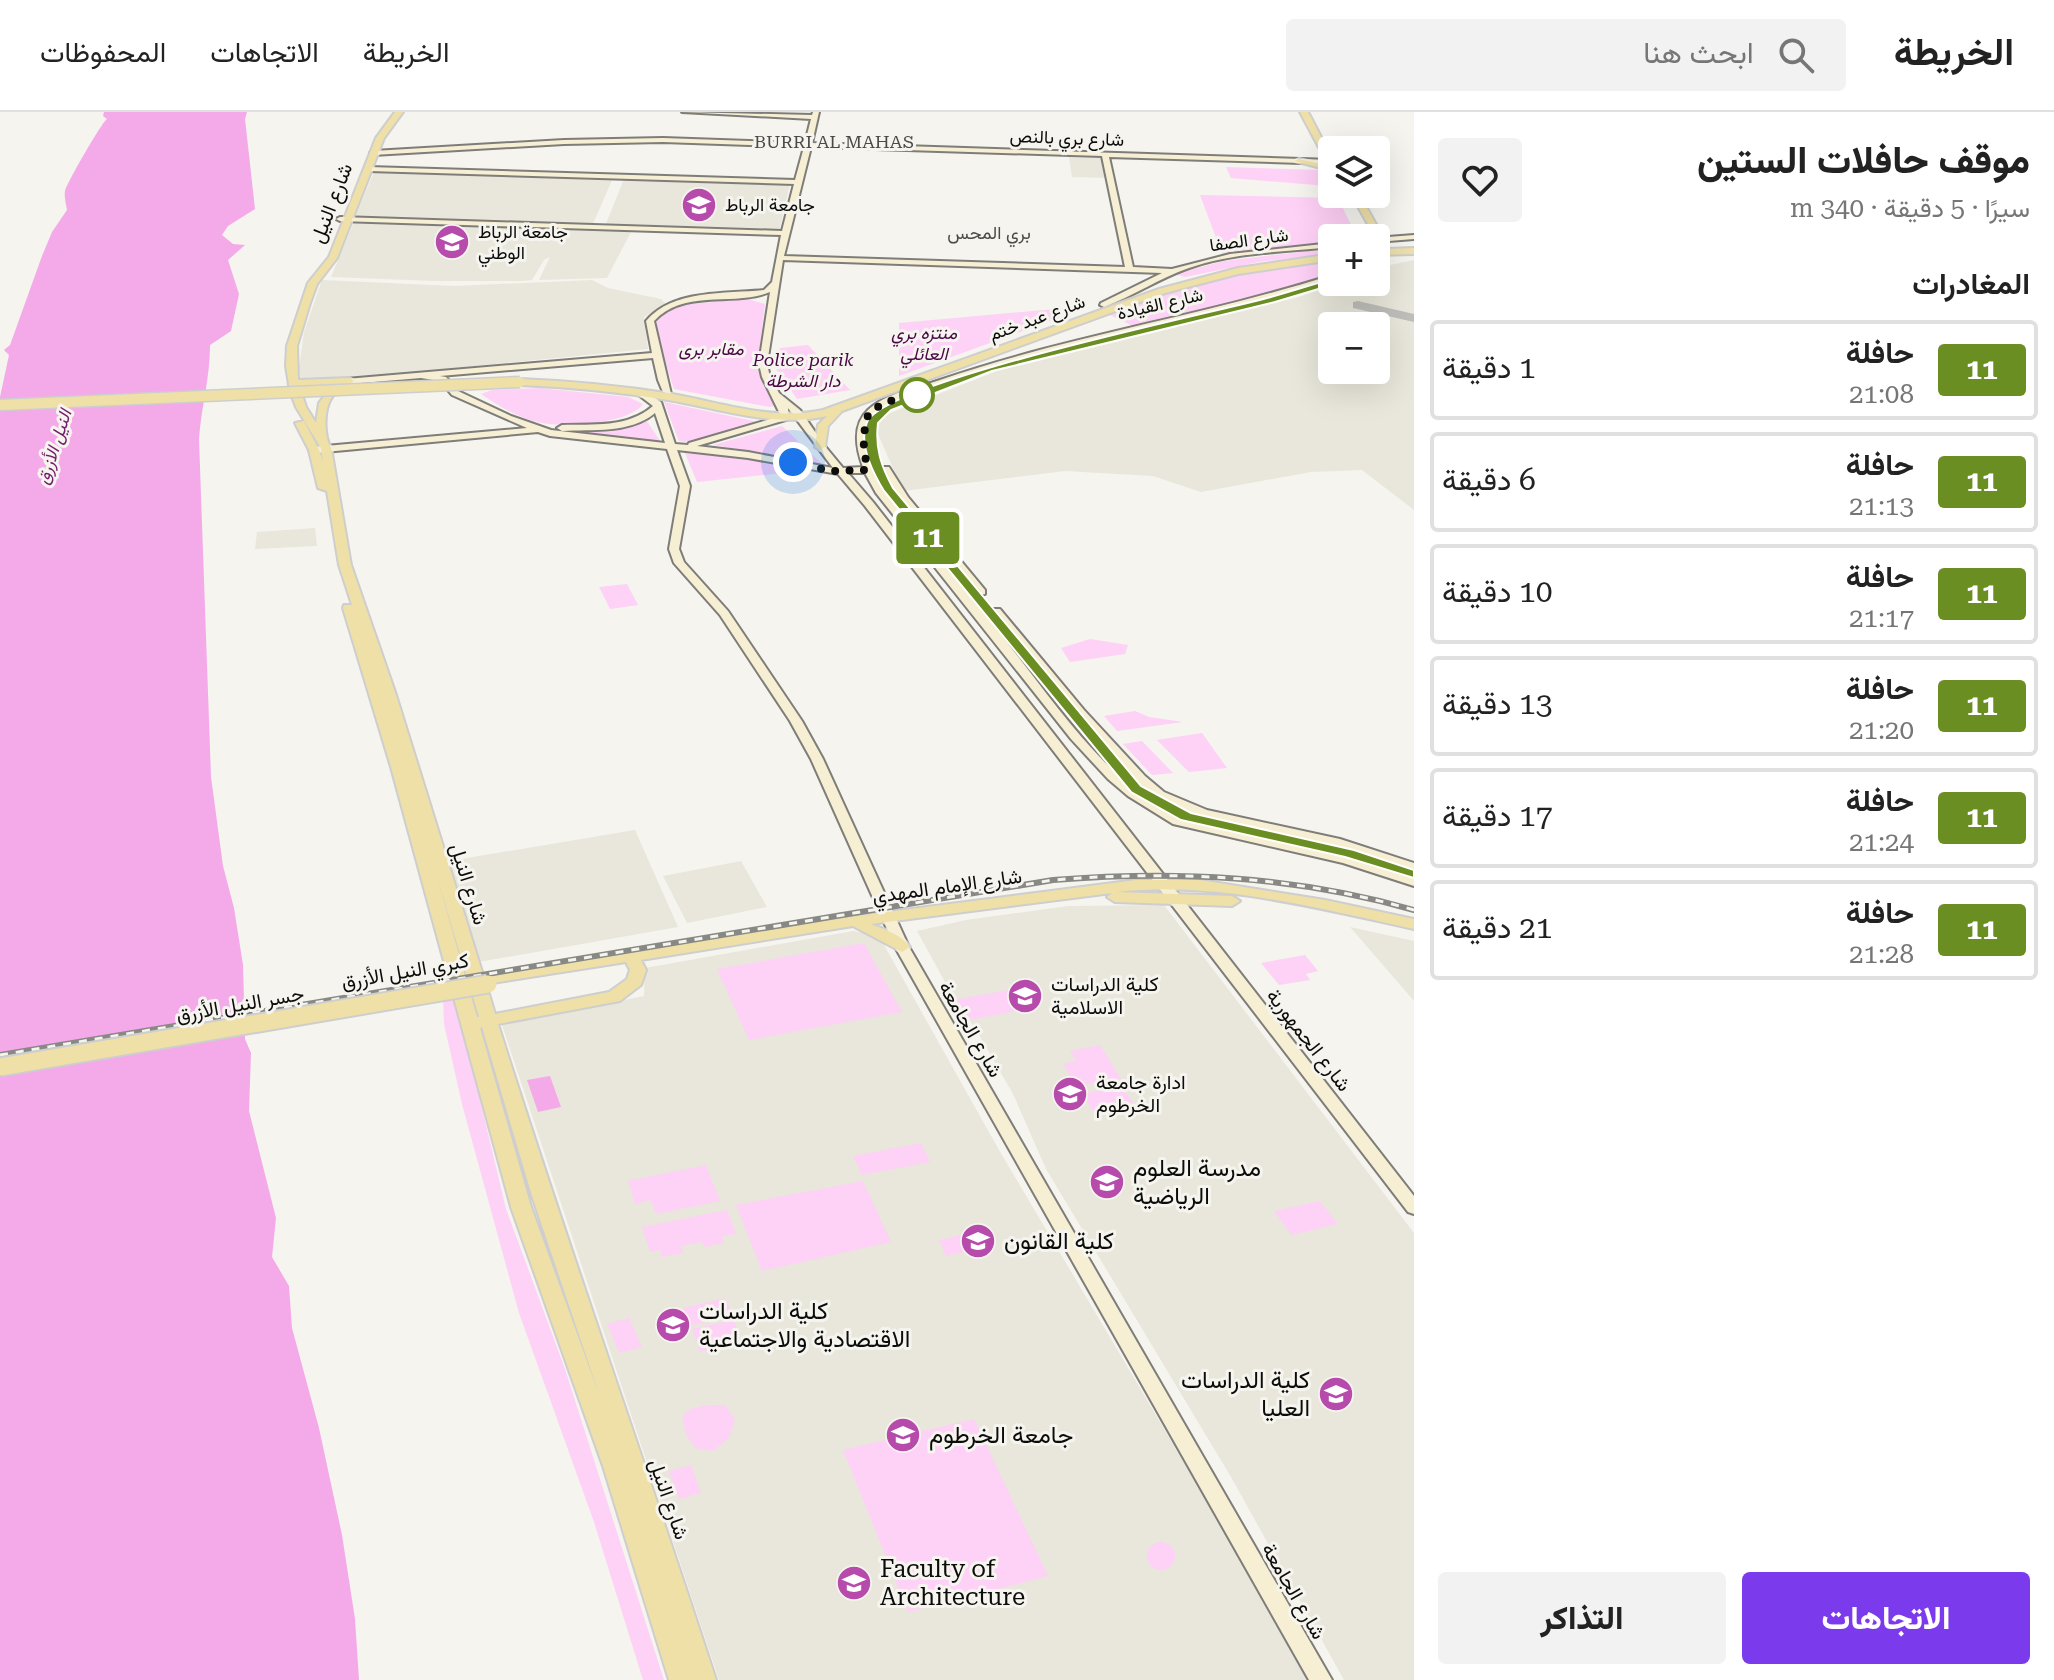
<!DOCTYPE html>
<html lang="ar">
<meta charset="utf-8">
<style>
:root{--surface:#fff;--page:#f2f2f2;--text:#222;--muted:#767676;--line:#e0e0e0;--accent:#7c3aed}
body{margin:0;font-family:"Roboto Serif",Vazirmatn,serif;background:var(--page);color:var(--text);direction:rtl;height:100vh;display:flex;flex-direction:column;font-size:30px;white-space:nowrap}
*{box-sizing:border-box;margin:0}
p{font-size:26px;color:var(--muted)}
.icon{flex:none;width:44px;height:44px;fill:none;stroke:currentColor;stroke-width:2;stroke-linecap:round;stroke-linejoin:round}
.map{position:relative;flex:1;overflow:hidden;direction:ltr}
.sheet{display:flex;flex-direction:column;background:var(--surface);width:640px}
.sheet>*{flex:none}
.badge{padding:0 16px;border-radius:6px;font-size:28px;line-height:52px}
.buttons{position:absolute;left:1318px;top:24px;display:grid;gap:16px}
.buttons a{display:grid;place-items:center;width:72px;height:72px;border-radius:8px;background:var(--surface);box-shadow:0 8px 32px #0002;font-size:40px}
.you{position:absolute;width:40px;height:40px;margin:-20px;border:6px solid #fff;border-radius:50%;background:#1a73e8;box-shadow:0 0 0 12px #1a73e833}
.map>.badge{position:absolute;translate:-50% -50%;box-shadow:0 0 0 4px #fff}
h2{padding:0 24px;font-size:30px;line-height:72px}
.round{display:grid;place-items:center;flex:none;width:84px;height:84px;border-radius:8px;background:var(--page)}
.overview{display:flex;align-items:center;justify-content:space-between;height:136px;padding:0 24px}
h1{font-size:38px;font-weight:800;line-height:60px}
.action{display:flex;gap:16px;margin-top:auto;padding:16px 24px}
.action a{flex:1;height:92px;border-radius:8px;background:var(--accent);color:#fff;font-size:32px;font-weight:800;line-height:92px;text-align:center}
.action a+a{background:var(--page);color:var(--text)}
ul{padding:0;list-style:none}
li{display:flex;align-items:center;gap:24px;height:100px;margin:0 16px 12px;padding:0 8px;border:4px solid var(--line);border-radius:8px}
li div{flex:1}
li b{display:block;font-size:30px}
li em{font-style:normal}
li .badge{min-width:88px;font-weight:700;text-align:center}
header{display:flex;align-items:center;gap:48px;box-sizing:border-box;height:112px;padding:0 40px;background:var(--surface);border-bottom:2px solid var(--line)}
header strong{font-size:38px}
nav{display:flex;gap:44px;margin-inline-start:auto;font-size:28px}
.search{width:560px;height:72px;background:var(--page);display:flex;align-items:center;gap:20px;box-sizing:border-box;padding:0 28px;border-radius:8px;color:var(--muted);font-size:30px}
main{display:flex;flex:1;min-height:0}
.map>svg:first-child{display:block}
</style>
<header>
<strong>الخريطة</strong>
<div class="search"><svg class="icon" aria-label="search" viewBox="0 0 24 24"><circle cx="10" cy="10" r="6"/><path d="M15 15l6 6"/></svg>ابحث هنا</div>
<nav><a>الخريطة</a><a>الاتجاهات</a><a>المحفوظات</a></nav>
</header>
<main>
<section class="sheet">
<div class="overview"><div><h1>موقف حافلات الستين</h1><p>سيرًا · 5 دقيقة · 340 m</p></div><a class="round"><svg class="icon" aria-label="heart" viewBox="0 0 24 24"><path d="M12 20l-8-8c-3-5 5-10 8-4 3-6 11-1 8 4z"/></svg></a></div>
<h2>المغادرات</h2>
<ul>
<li><span class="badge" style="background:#6b8e23;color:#fff">11</span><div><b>حافلة</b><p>21:08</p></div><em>1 دقيقة</em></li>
<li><span class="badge" style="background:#6b8e23;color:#fff">11</span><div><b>حافلة</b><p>21:13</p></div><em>6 دقيقة</em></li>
<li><span class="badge" style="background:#6b8e23;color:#fff">11</span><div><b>حافلة</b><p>21:17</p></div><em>10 دقيقة</em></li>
<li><span class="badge" style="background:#6b8e23;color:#fff">11</span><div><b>حافلة</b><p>21:20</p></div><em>13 دقيقة</em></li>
<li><span class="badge" style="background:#6b8e23;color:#fff">11</span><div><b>حافلة</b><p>21:24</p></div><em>17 دقيقة</em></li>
<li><span class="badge" style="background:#6b8e23;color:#fff">11</span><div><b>حافلة</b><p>21:28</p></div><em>21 دقيقة</em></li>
</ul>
<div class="action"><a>الاتجاهات</a><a>التذاكر</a></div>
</section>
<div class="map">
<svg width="1414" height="1568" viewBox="0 0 1414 1568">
<rect width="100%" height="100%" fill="#f5f4ef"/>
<path fill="#e9e7db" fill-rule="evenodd" d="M 1069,45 L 1103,46 L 1108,66 L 1072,65 Z
M 374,60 L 612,68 L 592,114 L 355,105 Z
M 624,67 L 790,72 L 779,120 L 605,114 Z
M 354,110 L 407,110 L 632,118 L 607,166 L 539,168 L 550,145 L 544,148 L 532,168 L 521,169 L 435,169 L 331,165 Z
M 1414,148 L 1414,398 L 1362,358 L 1311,360 L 1201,380 L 1153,364 L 1065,359 L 903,379 L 878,322 L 879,312 L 885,303 L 997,259 L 1299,185 L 1343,170 L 1376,170 L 1376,156 ZM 1332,214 L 1376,214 L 1376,258 L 1332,258 Z
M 322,168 L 455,174 L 592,168 L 608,176 L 661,187 L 666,192 L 644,205 L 648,237 L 301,271 L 299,256 L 304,220 Z
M 315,416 L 317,434 L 255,437 L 257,420 Z
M 635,718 L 678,815 L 479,850 L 449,749 Z
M 741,749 L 767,795 L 687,811 L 663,764 Z
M 1164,793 L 1414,1121 L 1414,1568 L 1344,1568 L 1231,1365 L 1046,1057 L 1013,982 L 979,923 L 970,909 L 963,910 L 945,880 L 950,879 L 917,819 L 966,808 L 1068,794 Z
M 1350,815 L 1414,829 L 1414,889 Z
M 853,819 L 879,824 L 999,1038 L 1313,1568 L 719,1568 L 502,913 L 644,884 L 645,856 Z"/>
<path fill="#fed1f6" d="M 1226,55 L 1321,58 L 1328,74 L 1231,66 Z
M 1200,83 L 1338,86 L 1357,125 L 1332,126 L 1332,129 L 1223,144 Z
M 1332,136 L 1332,142 L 1259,150 L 1185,165 L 1174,162 L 1224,149 Z
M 1332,150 L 1330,162 L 1289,176 L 1133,214 L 1106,201 C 1180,176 1254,153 1332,150 Z
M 748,187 L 765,192 L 757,257 L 777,293 L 770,295 L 674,277 L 652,208 L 680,193 Z
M 1076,195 L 1081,198 L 899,264 L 899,211 Z
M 808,233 L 850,278 L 797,287 L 776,257 L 780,236 Z
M 540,276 L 628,285 L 643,292 C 630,311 572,314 549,312 C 525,310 500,295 481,282 L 492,278 Z
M 664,290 L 763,311 L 687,330 L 679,329 Z
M 646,308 L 661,330 L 553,318 L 635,311 Z
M 782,314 L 822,352 L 713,333 Z
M 685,341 L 753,347 L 811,358 L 697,370 Z
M 627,472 L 638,493 L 610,497 L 599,475 Z
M 1090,527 L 1128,533 L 1125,542 L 1070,550 L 1061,536 Z
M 1135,599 L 1149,605 L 1183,610 L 1117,619 L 1104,604 Z
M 1202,621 L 1227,656 L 1189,660 L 1157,628 Z
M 1142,629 L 1173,661 L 1152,663 L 1123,632 Z
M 864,831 L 902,900 L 749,928 L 717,857 Z
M 1305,843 L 1318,859 L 1306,862 L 1310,868 L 1279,873 L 1261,851 Z
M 1014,877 L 1026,897 L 965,909 L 953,888 Z
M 455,883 L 506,1097 L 565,1257 L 664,1568 L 643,1568 L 594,1410 L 519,1201 L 462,992 L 444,912 L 443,884 Z
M 1100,933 L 1121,967 L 1077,974 L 1063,952 L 1076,949 L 1070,939 Z
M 1122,974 L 1133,991 L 1093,999 L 1082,982 Z
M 921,1031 L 930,1050 L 862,1063 L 853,1044 Z
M 706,1053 L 720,1089 L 656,1102 L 650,1088 L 635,1092 L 628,1069 Z
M 863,1069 L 891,1130 L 762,1159 L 736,1093 Z
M 1320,1089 L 1338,1112 L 1291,1123 L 1274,1099 Z
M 727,1098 L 736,1122 L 722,1124 L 724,1131 L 704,1135 L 702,1130 L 681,1134 L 683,1141 L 662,1145 L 660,1138 L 650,1140 L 642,1115 Z
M 976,1120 L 984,1136 L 946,1144 L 939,1128 Z
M 726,1186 L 733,1203 L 690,1214 L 683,1196 Z
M 629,1206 L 642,1235 L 619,1241 L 607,1212 Z
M 734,1208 L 742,1231 L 700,1240 L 692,1217 Z
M 707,1293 L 725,1293 L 735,1307 L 729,1326 L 713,1339 L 695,1336 L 686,1322 L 682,1305 L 690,1297 Z
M 974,1307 L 1048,1464 L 908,1500 L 843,1338 Z
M 691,1353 L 701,1381 L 679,1387 L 669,1359 Z
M1147 1444a14 14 0 1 1 28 0a14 14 0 1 1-28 0Z"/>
<path fill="#f4a9e9" d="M 104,0 L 247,0 L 245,7 L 255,97 L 228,114 L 222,123 L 233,132 L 245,133 L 228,148 L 239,182 L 231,219 L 210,233 C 210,267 201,295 199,327 L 211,665 L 223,754 L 234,796 L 243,853 L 245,927 L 251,941 L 249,999 L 276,1106 L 272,1145 L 289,1174 L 292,1216 L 319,1316 L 342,1423 L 355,1507 L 359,1568 L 0,1568 L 0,285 L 9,243 L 4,238 L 10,233 L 42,144 L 52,120 L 67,98 C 66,92 64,85 65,79 C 68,69 102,10 107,7 L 103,4 Z
M 550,964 L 561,995 L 538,1000 L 527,968 Z"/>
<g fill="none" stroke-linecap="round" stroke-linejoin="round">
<path fill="#bebeba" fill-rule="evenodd" d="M 1358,189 L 1414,202 L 1414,210 L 1353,196 L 1353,190 Z"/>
<g stroke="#7e7d79" stroke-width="4">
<path id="secondary" d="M 682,0 L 812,3 L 813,0 L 819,0 L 812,31 L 1332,48 L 1332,52 L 1109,45 L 1133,155 L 1172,157 L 1230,142 L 1332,131 L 1332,135 C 1285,140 1235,140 1189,156 C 1160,166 1133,184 1104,195 L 1100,193 L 1101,191 L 1162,161 L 783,148 L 767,252 L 770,265 L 779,281 L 800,298 L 824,333 L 843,356 L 863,355 C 856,336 852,313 868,298 C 886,281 916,276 940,268 C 1068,224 1203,204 1332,163 L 1332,168 L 1283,184 L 1028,246 L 906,285 C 868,299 859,315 872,355 L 889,355 L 908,385 L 985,478 L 985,482 L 980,483 L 991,497 L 1000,497 L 1084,598 L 1145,664 L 1164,680 L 1207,698 L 1340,727 L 1414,751 L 1414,759 L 1332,733 L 1198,704 L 1154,686 L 1135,670 L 1076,604 L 1002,513 L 995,515 C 1043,574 1110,679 1182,706 C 1207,715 1235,718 1260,724 C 1312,736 1363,749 1414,765 L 1414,774 L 1343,751 L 1173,712 L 1128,684 L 1108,667 L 1071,627 L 876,381 L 865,361 L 848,361 L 873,390 L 1414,1084 L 1414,1102 L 1408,1100 L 865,394 L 838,362 L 748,346 L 677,338 L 690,374 L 679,437 L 684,450 L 728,499 L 802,609 L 823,647 L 909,835 L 1332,1568 L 1309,1568 L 895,835 L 811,647 L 790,609 L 720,503 L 674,451 L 669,437 L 680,374 L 667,337 L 550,324 L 538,320 L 314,341 L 309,338 L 314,335 L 527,316 L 452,283 L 440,269 L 421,266 L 349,272 L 345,269 L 346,267 L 652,241 L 646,209 C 673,177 725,182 764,178 L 772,170 L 781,123 L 340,109 L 336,107 L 340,105 L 782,119 L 794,72 L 369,59 L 366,57 L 369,55 L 795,68 L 804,35 L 663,30 L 564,32 L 373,43 L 370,41 L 373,39 L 564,28 L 663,26 L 805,31 L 811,7 ZM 811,35 L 1102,44 L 1125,155 L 784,144 ZM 770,180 L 759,252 L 762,265 L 781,304 L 689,331 L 688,333 L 675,332 L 661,290 L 644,279 L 636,281 L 653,294 C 628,316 593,312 562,313 L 557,316 L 562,319 C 592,317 630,322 655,301 L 665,331 L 551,318 L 511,304 L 458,279 L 446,265 L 440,264 L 653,246 L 658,268 L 663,280 L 671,282 L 654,209 C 684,176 734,195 770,180 ZM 788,296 L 833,356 L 748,340 L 697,334 L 789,307 ZM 875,360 L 883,360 L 900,388 L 969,472 L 963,475 L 884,377 Z
M 1414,123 L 1414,127 L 1376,130 L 1375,126 Z"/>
</g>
<g stroke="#cecece" stroke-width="4">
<path id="primary" d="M 395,0 L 403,0 L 384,26 L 337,146 L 317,172 L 310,191 L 297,234 L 298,268 L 349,266 L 354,269 C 347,274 338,277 332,285 C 323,298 324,324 331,336 L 351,453 L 396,583 L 483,863 L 825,808 L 1136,768 L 1200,768 L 1325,788 L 1414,807 L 1414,817 C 1321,797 1212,768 1117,780 L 1232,784 L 1240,789 L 1232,794 L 1115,790 L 1107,785 L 1112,781 L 871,812 C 886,818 900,822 910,835 L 902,840 L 853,814 L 641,848 L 646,858 L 641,873 L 620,889 L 498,912 C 567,1132 645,1349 716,1568 L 669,1568 L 603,1354 L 511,1095 L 391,655 L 343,496 L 344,493 L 352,493 L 339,453 L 327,379 L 318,376 L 309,338 L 295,311 L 304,309 L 319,338 L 323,350 L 321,336 L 296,295 L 290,279 L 286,254 L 287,234 L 308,171 L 329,145 L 376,26 ZM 333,273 L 319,291 L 316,311 L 306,295 L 299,274 ZM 436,762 L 479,905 L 477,905 ZM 626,850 L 630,858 L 627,867 L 609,880 L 495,902 L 486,872 ZM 482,915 L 532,1084 L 600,1285 L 531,1095 L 480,916 Z
M 1300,0 L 1308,0 L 1332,46 L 1332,59 L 1295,49 L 1299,47 L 1329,54 Z
M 1351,82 L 1359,82 L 1387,132 L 1387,137 L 1414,136 L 1414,142 L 1376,143 L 1379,132 Z
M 1332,142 L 1332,148 L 1238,162 L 1165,181 L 842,299 L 828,314 L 825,335 L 820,338 L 815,335 L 818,313 L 827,304 C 773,316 722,297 668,288 C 619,280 570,275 520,273 L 515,270 L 520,267 C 571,269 622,274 672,282 C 723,291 772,309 823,298 L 1159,177 L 1238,156 Z"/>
</g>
<use href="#secondary" fill="#f7efd4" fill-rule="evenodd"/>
<use href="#primary" fill="#efe0a8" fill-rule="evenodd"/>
<g stroke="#888884" stroke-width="6">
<path id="rail" d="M 0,943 L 1053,768 C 1177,758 1294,764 1414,798"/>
</g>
<use href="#rail" stroke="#f5f4ef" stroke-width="3" stroke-dasharray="8" stroke-linecap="butt"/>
<g stroke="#cecece" stroke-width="13" stroke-linecap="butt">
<path id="primary-bridge-far1" d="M 0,293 L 520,270"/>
</g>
<g stroke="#cecece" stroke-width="21" stroke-linecap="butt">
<path id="primary-bridge" d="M 0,955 L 488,872"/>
</g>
<use href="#primary-bridge-far1" stroke="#efe0a8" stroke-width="10"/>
<use href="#primary-bridge" stroke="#efe0a8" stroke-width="17"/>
</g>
<path fill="#6b8e23" stroke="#fff" stroke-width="2" d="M 1332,167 L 1335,172 L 1275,190 L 992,259 L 891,298 L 878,311 C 875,336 881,354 893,376 L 1141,674 L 1191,701 L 1354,738 L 1414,758 L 1414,766 L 1345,745 L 1181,708 L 1131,680 L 884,379 C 873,361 858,331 867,310 C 886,268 1209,202 1267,186 C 1289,180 1310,173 1332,167 Z"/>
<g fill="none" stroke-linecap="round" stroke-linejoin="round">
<path stroke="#0c0c0a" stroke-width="8" stroke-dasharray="0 14.4" d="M 793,350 L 831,359 L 867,358 L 863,326 L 868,303 L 879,294 L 915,279 L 917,283"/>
</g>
<defs>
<g id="university-disc" transform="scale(1.8)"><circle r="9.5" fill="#b74bac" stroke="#f5f4ef"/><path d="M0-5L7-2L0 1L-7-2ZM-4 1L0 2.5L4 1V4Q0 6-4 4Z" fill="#fff"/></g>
</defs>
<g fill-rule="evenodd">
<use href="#university-disc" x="699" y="93"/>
<use href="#university-disc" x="452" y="130"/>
<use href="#university-disc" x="1025" y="884"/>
<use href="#university-disc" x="1070" y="982"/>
<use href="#university-disc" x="1107" y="1070"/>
<use href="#university-disc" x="978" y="1129"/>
<use href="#university-disc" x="673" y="1213"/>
<use href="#university-disc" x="1336" y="1282"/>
<use href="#university-disc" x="903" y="1323"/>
<use href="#university-disc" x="854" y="1471"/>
</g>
<circle fill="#fff" stroke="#6b8e23" stroke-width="4" cx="917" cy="283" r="16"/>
<g text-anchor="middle" stroke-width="6" stroke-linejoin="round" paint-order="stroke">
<g font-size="18" fill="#0c0c0a" stroke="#f5f4ef">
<text transform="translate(1067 26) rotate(2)" y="6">شارع بري بالنص</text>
<text transform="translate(1249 128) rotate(-8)" y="6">شارع الصفا</text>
<text transform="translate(1160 192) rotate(-13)" y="6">شارع القيادة</text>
<text transform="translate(1037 206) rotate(-20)" y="6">شارع عبد ختم</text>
</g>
<g font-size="18" fill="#4b4a47" stroke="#f5f4ef">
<text x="834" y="36">BURRI AL MAHAS</text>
<text x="989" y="127">بري المحس</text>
</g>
<g font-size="18" fill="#0c0c0a" stroke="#f5f4ef" text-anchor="start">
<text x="725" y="99">جامعة الرباط</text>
<text x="478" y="126">جامعة الرباط<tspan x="478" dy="21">الوطني</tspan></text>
</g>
<g font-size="18" font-style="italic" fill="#4b0846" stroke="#f5f4ef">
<text x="924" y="227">منتزه بري<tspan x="924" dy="21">العائلي</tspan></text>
<text x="711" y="243">مقابر برى</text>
<text x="803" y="254">Police parik<tspan x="803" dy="21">دار الشرطة</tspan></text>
</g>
<g font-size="18" font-style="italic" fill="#731c6b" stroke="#f5f4ef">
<text transform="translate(54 335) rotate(-72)" y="6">النيل الأزرق</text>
</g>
<g font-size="20" fill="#0c0c0a" stroke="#f5f4ef">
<text transform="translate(331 91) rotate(-69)" y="7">شارع النيل</text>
<text transform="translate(469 772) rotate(73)" y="7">شارع النيل</text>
<text transform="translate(947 774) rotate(-8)" y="7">شارع الإمام المهدي</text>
<text transform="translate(405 859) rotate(-10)" y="7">كبري النيل الأزرق</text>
<text transform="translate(240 892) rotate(-10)" y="7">جسر النيل الأزرق</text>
<text transform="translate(971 917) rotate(60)" y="7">شارع الجامعة</text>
<text transform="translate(1309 928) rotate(52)" y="7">شارع الجمهورية</text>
<text transform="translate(669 1387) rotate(71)" y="7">شارع النيل</text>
<text transform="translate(1294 1479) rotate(60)" y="7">شارع الجامعة</text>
</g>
<g font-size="20" fill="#0c0c0a" stroke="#f5f4ef" text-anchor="start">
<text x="1051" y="879">كلية الدراسات<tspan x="1051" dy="23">الاسلامية</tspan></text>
<text x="1096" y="977">ادارة جامعة<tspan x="1096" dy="23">الخرطوم</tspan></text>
</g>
<g font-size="24" fill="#0c0c0a" stroke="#f5f4ef" text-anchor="start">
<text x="1133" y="1064">مدرسة العلوم<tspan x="1133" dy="28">الرياضية</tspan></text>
<text x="1004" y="1137">كلية القانون</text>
<text x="699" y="1207">كلية الدراسات<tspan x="699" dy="28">الاقتصادية والاجتماعية</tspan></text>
<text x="1310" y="1276" text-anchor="end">كلية الدراسات<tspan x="1310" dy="28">العليا</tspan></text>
<text x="929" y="1331">جامعة الخرطوم</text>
<text x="880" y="1465">Faculty of<tspan x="880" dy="28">Architecture</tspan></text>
</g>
</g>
</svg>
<div class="buttons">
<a><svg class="icon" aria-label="layers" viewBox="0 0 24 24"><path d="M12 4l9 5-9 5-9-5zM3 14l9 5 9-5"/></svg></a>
<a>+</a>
<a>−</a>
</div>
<div class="you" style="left:793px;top:350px"></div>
<b class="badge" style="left:928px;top:426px;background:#6b8e23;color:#fff">11</b>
</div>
</main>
